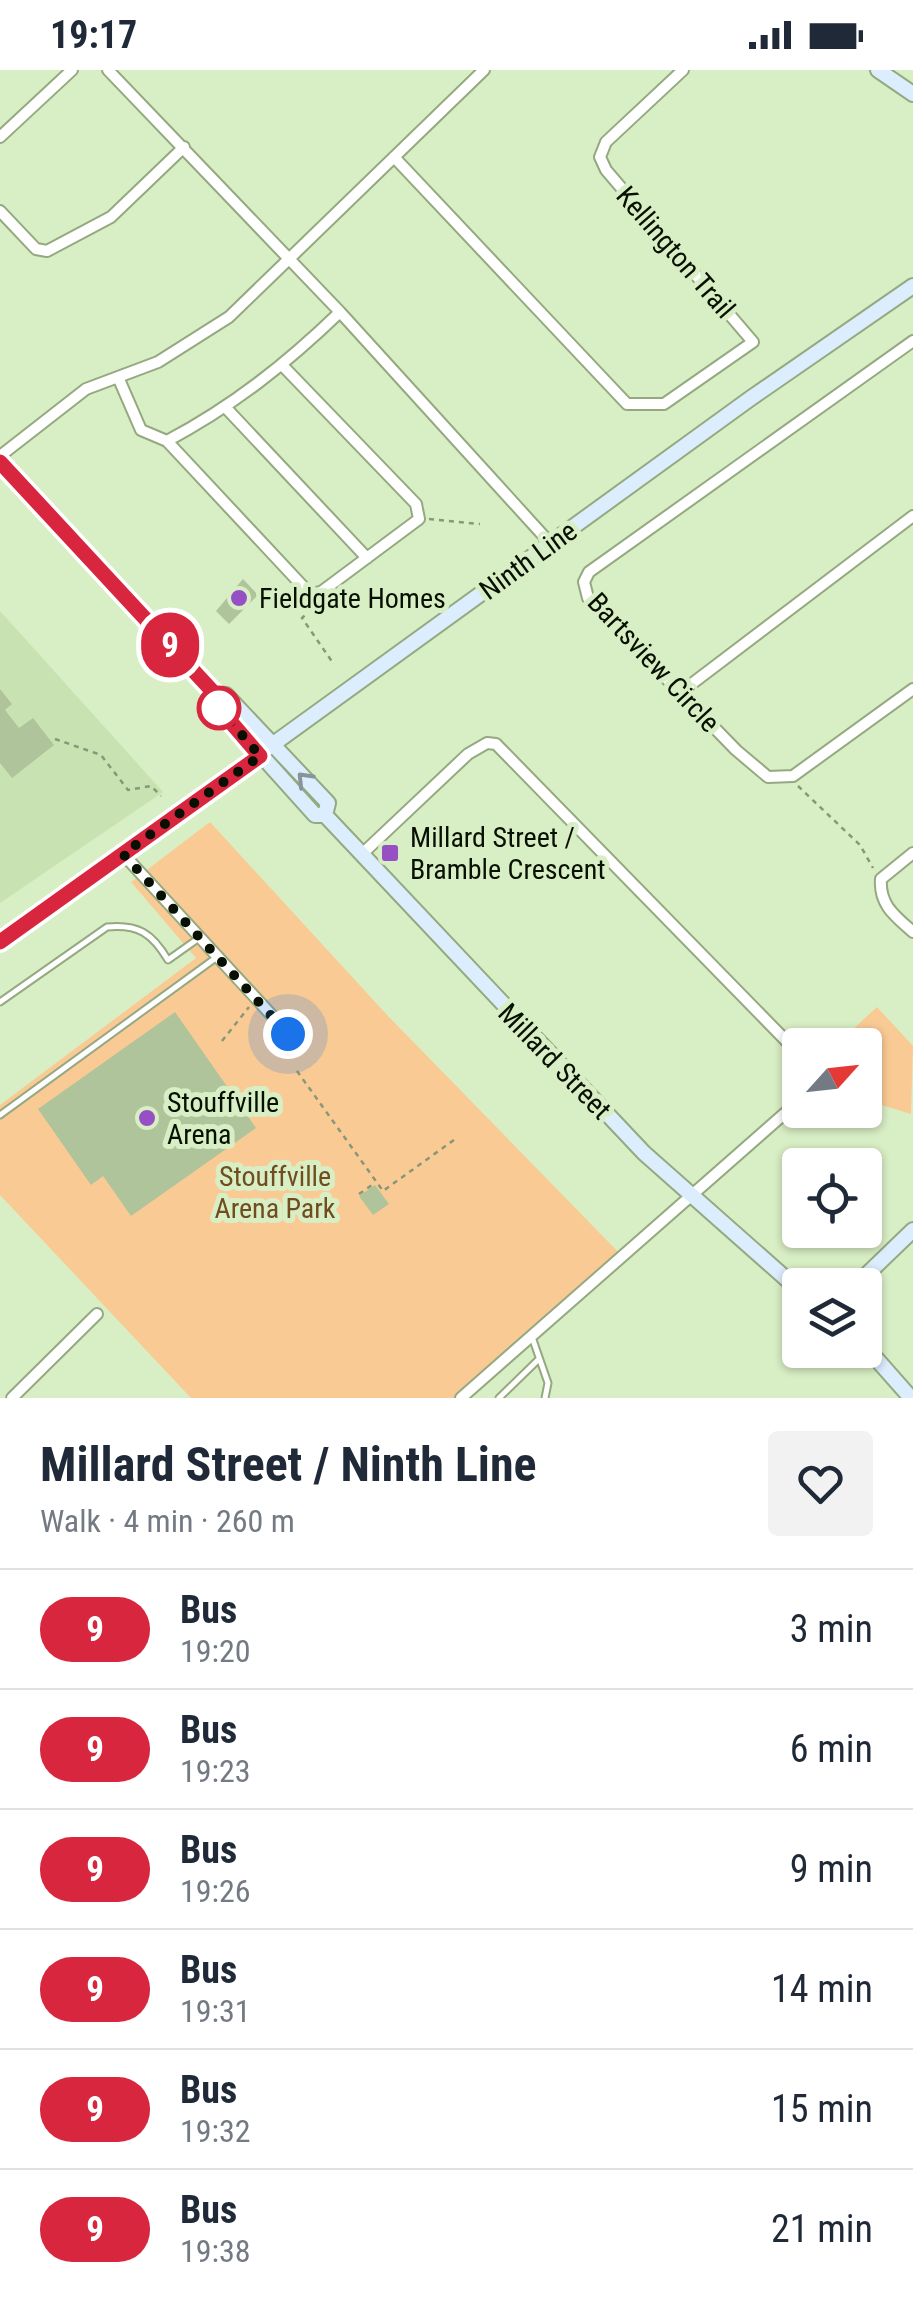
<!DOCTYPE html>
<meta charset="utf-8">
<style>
:root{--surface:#fff;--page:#f2f2f3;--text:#1f2937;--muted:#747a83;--line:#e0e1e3}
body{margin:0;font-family:"Roboto Condensed",sans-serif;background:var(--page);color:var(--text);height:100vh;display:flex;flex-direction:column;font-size:38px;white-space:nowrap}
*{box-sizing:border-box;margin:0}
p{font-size:32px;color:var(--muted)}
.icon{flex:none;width:55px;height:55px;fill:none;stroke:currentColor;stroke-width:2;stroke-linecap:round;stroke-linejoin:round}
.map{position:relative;height:1328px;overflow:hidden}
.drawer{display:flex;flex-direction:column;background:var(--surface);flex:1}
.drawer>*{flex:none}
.badge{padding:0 20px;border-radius:32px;font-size:35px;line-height:65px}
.needle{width:65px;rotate:63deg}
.fabs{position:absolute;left:782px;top:958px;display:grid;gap:20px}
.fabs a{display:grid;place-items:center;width:100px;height:100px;border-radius:10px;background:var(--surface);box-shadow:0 2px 8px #0004;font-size:50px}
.you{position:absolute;width:50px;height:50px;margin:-25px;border:8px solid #fff;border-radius:50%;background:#1a73e8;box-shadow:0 0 0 15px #1a73e833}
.map>.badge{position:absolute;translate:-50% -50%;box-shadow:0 0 0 5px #fff}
.round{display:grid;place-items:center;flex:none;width:105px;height:105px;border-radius:10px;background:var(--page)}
.headline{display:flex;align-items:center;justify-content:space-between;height:170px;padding:0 40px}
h1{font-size:48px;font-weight:700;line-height:75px}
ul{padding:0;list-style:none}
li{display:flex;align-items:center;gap:30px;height:120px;padding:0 40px;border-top:2px solid var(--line)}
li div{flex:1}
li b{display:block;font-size:38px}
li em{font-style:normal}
li .badge{min-width:110px;font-weight:700;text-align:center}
.status{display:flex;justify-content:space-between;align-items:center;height:70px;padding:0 50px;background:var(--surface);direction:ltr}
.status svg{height:28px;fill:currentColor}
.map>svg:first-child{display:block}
</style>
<div class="status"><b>19:17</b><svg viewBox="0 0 49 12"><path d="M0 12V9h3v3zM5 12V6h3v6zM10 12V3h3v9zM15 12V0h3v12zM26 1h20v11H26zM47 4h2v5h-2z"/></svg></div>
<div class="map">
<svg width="913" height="1328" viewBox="0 0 913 1328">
<rect width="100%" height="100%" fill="#d8eec4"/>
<path fill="#c9e2b1" d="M 0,541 L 163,722 L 0,833 Z"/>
<path fill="#faca94" d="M 210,752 L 388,946 L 626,1190 L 469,1328 L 191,1328 L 0,1125 L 0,1035 L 196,888 L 131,812 Z
M 877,937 L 913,976 L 911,1044 L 865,1030 L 865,975 L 836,975 Z"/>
<path fill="#afc49b" d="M 243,509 L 258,525 L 229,554 L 216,541 Z
M 0,619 L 12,634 L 5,640 L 19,658 L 33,648 L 54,675 L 12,708 L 0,693 Z
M 175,942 L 256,1058 L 131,1146 L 103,1106 L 91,1115 L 38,1039 Z
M 375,1115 L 389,1134 L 373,1145 L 359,1126 Z"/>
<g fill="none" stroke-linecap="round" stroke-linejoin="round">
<g stroke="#95a981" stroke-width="9">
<path id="lane" d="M 0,932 L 107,857 C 138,854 152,863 168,890 L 199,868
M 0,1045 L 217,887
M 532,1267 L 548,1313 L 545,1328
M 499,1328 L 539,1289"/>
</g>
<g stroke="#95a981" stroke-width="14">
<path id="street" d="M 108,0 L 340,242 L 550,473
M 0,67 L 72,0
M 394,87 L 627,334 L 664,334 L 753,272 L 606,100 L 600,87 L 606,72 L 683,0
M 0,141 L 36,179 L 47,181 L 111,147 L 184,77
M 913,271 L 589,502 L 584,512 L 588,528 L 736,680 L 768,707 L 793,706 L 913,619
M 118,307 L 141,360 L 167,371 C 233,336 286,294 340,242
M 227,339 L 367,488
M 167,371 L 310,524 L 321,522 L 419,449 L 416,434 L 282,295
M 0,386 L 86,319 L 158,292 L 229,247 L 484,0
M 681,622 L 913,446
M 913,783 L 881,809 C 879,835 895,846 913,862
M 123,784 L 288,963
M 361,785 L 468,684 L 487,673 L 496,674 L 800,985
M 12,1328 L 97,1244
M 461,1328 L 800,1030"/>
</g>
<g stroke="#95a981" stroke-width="18">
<path id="secondary" d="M 878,0 L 913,24
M 0,392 L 215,624 L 217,636 L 315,745 L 325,745 L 644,1083 L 800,1221
M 215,624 L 226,625 L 328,733 L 325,745
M 0,872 L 751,328 L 913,216
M 856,1215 L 913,1160
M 865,1276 L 911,1328"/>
</g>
<path stroke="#879779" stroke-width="2.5" stroke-dasharray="5 5" stroke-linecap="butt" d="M 429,449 L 480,454
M 312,539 L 302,548 L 333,593
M 55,669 L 101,685 L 128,720 L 151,716 L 161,726
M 798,716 L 860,775 L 873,798
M 222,971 L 249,937
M 297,1001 L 383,1121 L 458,1067
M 359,1124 L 375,1113"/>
<use href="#lane" stroke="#fff" stroke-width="5"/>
<use href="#street" stroke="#fff" stroke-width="10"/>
<use href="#secondary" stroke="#dcedfe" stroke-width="14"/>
</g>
<defs><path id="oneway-chevron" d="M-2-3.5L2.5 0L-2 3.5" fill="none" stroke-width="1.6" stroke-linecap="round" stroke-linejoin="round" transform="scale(2.5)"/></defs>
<use stroke="#87949a" href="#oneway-chevron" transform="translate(304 709) rotate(-134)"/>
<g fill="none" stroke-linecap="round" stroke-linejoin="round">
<g stroke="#fff" stroke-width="22">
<path id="line" d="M 0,392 L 215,624 L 217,636 L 260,686 L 0,872"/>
</g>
<use href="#line" stroke="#d7263d" stroke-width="15"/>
<path stroke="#080f03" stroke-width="10" stroke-dasharray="0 18" d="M 219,638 L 260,686 L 123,784 L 288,964"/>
</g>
<g fill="#9650c4" stroke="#d8eec4" stroke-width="4">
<circle cx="239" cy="528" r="10"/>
<rect x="380" y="773" width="20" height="20" rx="5"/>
<circle cx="147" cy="1048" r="10"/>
</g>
<circle fill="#fff" stroke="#d7263d" stroke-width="5" cx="219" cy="638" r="20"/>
<g text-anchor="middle" stroke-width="10" stroke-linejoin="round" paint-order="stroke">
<g font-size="28" fill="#080f03" stroke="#d8eec4">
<text transform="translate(676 182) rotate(49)" y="10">Kellington Trail</text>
<text transform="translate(528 490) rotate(-36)" y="10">Ninth Line</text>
<text transform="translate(654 592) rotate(47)" y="10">Bartsview Circle</text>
<text transform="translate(555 991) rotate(46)" y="10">Millard Street</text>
</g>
<g font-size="28" fill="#080f03" stroke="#d8eec4" text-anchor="start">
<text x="259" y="538">Fieldgate Homes</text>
<text x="410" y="777">Millard Street /<tspan x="410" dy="32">Bramble Crescent</tspan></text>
<text x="167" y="1042">Stouffville<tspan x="167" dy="32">Arena</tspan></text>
</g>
<g font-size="28" fill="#704c1e" stroke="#d8eec4">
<text x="275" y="1116">Stouffville<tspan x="275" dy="32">Arena Park</tspan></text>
</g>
</g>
</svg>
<div class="fabs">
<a><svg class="needle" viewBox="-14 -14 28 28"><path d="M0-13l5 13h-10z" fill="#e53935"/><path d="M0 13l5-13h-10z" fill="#747a83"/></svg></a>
<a><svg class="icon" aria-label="locate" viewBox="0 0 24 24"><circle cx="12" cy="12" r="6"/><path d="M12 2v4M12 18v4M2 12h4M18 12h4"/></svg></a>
<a><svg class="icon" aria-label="layers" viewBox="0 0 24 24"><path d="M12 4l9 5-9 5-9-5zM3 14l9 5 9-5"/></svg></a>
</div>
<div class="you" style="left:288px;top:964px"></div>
<b class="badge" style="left:170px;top:575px;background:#d7263d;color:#fff">9</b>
</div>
<section class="drawer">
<div class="headline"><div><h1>Millard Street / Ninth Line</h1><p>Walk · 4 min · 260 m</p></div><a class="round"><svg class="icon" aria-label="heart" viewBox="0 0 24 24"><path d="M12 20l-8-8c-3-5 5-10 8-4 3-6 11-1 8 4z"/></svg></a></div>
<ul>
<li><span class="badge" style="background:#d7263d;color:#fff">9</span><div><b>Bus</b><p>19:20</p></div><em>3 min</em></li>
<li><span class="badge" style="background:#d7263d;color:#fff">9</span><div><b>Bus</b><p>19:23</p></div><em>6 min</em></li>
<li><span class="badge" style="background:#d7263d;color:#fff">9</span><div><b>Bus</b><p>19:26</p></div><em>9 min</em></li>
<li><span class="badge" style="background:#d7263d;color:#fff">9</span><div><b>Bus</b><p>19:31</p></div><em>14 min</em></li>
<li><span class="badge" style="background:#d7263d;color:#fff">9</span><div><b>Bus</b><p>19:32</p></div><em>15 min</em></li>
<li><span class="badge" style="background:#d7263d;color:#fff">9</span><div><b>Bus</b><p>19:38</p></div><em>21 min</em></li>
</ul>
</section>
